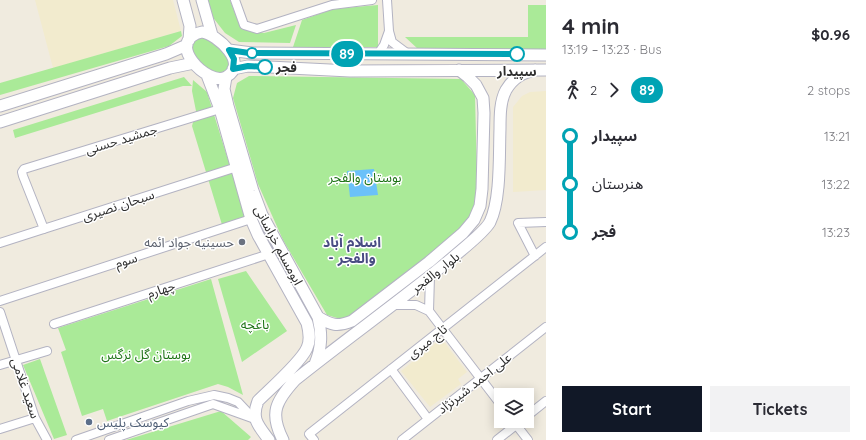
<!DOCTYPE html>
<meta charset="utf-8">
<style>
:root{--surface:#fff;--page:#f2f2f3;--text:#2b2b33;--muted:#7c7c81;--accent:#111827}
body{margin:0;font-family:Quicksand,"Noto Sans Arabic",sans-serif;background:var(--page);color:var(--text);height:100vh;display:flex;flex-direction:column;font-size:15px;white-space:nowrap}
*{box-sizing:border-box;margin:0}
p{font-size:13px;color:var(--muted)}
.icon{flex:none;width:22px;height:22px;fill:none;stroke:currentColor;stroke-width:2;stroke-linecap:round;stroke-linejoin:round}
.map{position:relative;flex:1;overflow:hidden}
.drawer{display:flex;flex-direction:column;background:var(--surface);width:320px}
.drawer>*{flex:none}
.badge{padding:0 8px;border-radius:13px;font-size:14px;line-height:26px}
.controls{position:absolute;left:494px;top:388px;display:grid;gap:8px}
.controls a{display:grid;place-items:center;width:40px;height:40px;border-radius:0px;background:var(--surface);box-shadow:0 2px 10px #0003;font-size:20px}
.map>.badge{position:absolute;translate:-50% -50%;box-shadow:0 0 0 2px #fff}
.legs{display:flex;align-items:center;gap:6px;height:44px;padding:0 16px;font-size:13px}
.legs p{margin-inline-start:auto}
.summary{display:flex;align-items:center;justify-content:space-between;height:68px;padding:0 16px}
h1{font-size:22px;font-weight:700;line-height:30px}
.cta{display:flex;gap:8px;margin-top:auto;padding:8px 16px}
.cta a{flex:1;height:46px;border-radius:0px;background:var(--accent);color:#fff;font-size:16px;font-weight:700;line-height:46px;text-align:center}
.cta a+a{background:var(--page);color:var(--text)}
ul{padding:0 16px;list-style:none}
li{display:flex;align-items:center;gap:14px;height:48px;font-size:15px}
li i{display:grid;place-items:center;width:6px;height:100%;margin:0 5px;background:currentColor}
li i::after{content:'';width:10px;height:10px;margin:-5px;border:3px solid;border-radius:50%;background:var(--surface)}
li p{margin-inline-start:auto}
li:first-child i{background:linear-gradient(#0000 50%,currentColor 0)}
li:last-child i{background:linear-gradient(currentColor 50%,#0000 0)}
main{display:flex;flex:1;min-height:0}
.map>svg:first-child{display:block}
</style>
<main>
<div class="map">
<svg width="546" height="440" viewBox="0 0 546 440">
<rect width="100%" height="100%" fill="#f0ebdf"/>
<path fill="#f2ebce" d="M 35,0 L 173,0 L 181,31 L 53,68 Z
M 546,91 L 546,190 L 513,192 L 513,107 L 522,96 L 530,92 Z
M 437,342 L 445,343 L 467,372 L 458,379 L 461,384 L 430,407 L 401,371 Z"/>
<path fill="#aaea98" d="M 207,0 L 230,0 L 241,29 L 264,33 L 296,25 L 290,43 L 239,42 L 225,33 L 211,15 Z
M 378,5 L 378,47 L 293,47 L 302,20 L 333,9 Z
M 528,5 L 546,5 L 546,49 L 418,49 L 405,37 L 528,37 Z
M 181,31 L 182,36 L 169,46 L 0,95 L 0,83 Z
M 206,36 L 227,53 L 230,62 L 227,71 L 213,74 L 191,52 L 191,47 L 195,40 Z
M 249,76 L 461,79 L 475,95 L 477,181 L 473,214 L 454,236 L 344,320 L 327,315 L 283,240 L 258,184 L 233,98 L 237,83 Z
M 184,77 L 192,86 L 183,86 L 15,138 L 13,130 Z
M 193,80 L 207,92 L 247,221 L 223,228 L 192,126 L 196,111 L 192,91 Z
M 246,271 L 287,331 L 242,362 L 218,279 Z
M 211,279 L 243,395 L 228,387 L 218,384 L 107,421 L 103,409 L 82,416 L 61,352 L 66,350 L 58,328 Z
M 40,359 L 67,435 L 54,439 L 23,365 Z
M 221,411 L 251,437 L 248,440 L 126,440 Z"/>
<path fill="#6bc1f9" d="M 374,169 L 378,195 L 350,197 L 347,171 Z"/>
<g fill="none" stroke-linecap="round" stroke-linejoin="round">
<g stroke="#b3b3c2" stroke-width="10">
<path id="street" d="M 235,0 L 244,25 L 257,29 L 332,5 L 372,0
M 387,0 L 389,31 L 392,42 L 408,54
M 378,54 L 384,45 L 389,31
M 44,229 L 23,176 L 22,172 L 24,169 L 220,109
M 0,243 L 237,167
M 535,256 L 518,223 L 546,222
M 0,301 L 251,219
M 392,305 L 416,305 L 429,311 L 430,276
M 429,311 L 501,405
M 0,312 L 35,418 L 47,440
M 54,324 L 269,254
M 0,365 L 47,351
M 391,369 L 428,419
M 527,416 L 546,401
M 514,422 L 528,440
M 0,429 L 35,418
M 76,440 L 188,401 L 214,395 L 228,398 L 238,402 L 254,419
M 109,440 L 213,404 L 252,418
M 314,440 L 309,434 L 546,247
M 402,440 L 546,327
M 497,440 L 521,421"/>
</g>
<g stroke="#b3b3c2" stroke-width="13">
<path id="secondary" d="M 183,0 L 190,26 L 189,40
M 202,0 L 212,35
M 202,32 C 217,34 250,64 226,77 C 208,87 163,41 202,32 Z
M 229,50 L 252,53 L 546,55
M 233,69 L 248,66 L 350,71 L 546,70
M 207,75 L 220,109 L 251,219 L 258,235 L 307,323 C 309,331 311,340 307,348 C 301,362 270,389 258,401 C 251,419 258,425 269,440
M 226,77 L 224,89 L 228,106 L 253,191 L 262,215 L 318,317 C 322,334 322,347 315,364
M 0,106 L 166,54 L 187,45
M 0,122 L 170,68 L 194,63
M 318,317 C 331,325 337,327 352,321 L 429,262 L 463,233 L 474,220 L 480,206 L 482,189 L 484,113 L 483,98 L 476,85 L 468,77 L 459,70
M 283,440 C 269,413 276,401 295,380 C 346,339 400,301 451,259 C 461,250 484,233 490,222 C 501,199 499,155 500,129 C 500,116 500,101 506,90 C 513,78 522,73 535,70"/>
</g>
<use href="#street" stroke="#fff" stroke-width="8"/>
<use href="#secondary" stroke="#fff" stroke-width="11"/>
</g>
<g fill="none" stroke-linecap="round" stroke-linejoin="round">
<g stroke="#fff" stroke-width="9">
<path id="line-1" d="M 265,67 L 248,66 L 233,69 L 234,59 L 229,50 L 249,53 L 517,54"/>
</g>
<use href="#line-1" stroke="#00a3b4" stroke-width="6"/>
</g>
<g fill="#fff" stroke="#00a3b4" stroke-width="2">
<circle cx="252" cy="53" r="5"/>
<circle cx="517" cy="54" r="7"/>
<circle cx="265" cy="67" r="7"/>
</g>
<circle fill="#6b7280" stroke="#fff" stroke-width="1.5" cx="242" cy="242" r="4"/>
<circle fill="#5c6f8a" stroke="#fff" stroke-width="1.5" cx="89" cy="422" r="4"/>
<g text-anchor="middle" stroke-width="3" stroke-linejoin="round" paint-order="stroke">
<g font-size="13" font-weight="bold" fill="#2d2d2d" stroke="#fff" text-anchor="start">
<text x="276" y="72">فجر</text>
<text x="517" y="76" text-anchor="middle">سپیدار</text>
</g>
<g font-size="13" fill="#2d2d2d" stroke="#fff">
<text transform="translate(121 139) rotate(-17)" y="5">جمشید حسنی</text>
<text transform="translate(118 205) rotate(-18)" y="5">سبحان نصیری</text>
<text transform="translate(279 245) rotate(62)" y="5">ابومسلم خراسانی</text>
<text transform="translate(126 260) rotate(-18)" y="5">سوم</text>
<text transform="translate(435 272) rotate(-38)" y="5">بلوار والفجر</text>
<text transform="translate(161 289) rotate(-18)" y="5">چهارم</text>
<text transform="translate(427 341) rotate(-38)" y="5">تاج میری</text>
<text transform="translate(474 383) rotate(-38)" y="5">علی احمد شیرنژاد</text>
<text transform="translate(26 388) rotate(71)" y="5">سعید غلامی</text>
</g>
<g font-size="13" fill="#1d7315" stroke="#fff">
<text x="365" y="182">بوستان والفجر</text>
<text x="255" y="329">باغچه</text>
<text x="146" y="359">بوستان گل نرگس</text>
</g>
<g font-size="13" fill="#5b616d" stroke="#fff" text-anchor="end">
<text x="234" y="247">حسینیه جواد ائمه</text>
</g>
<g font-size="13" fill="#4e5e75" stroke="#fff" text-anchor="start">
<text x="97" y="427">کیوسک پلیس</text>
</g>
<g font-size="14" font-weight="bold" fill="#494c83" stroke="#fff">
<text x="352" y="247">اسلام آباد<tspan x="352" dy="16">- والفجر</tspan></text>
</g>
</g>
</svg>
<div class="controls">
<a><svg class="icon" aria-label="layers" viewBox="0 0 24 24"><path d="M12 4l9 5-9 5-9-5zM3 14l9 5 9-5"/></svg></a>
</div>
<b class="badge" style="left:347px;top:54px;background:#00a3b4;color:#fff">89</b>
</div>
<section class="drawer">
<div class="summary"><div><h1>4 min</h1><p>13:19 – 13:23 · Bus</p></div><b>$0.96</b></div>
<div class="legs"><svg class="icon" aria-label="walk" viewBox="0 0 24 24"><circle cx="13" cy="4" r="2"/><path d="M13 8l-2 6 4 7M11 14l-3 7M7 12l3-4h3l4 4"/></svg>2<svg class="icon" aria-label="forward" viewBox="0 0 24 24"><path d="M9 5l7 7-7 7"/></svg><b class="badge" style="background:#00a3b4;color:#fff">89</b><p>2 stops</p></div>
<ul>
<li><i style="color:#00a3b4"></i><b>سپیدار</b><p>13:21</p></li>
<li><i style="color:#00a3b4"></i><span>هنرستان</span><p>13:22</p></li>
<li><i style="color:#00a3b4"></i><b>فجر</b><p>13:23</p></li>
</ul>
<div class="cta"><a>Start</a><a>Tickets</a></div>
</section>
</main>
